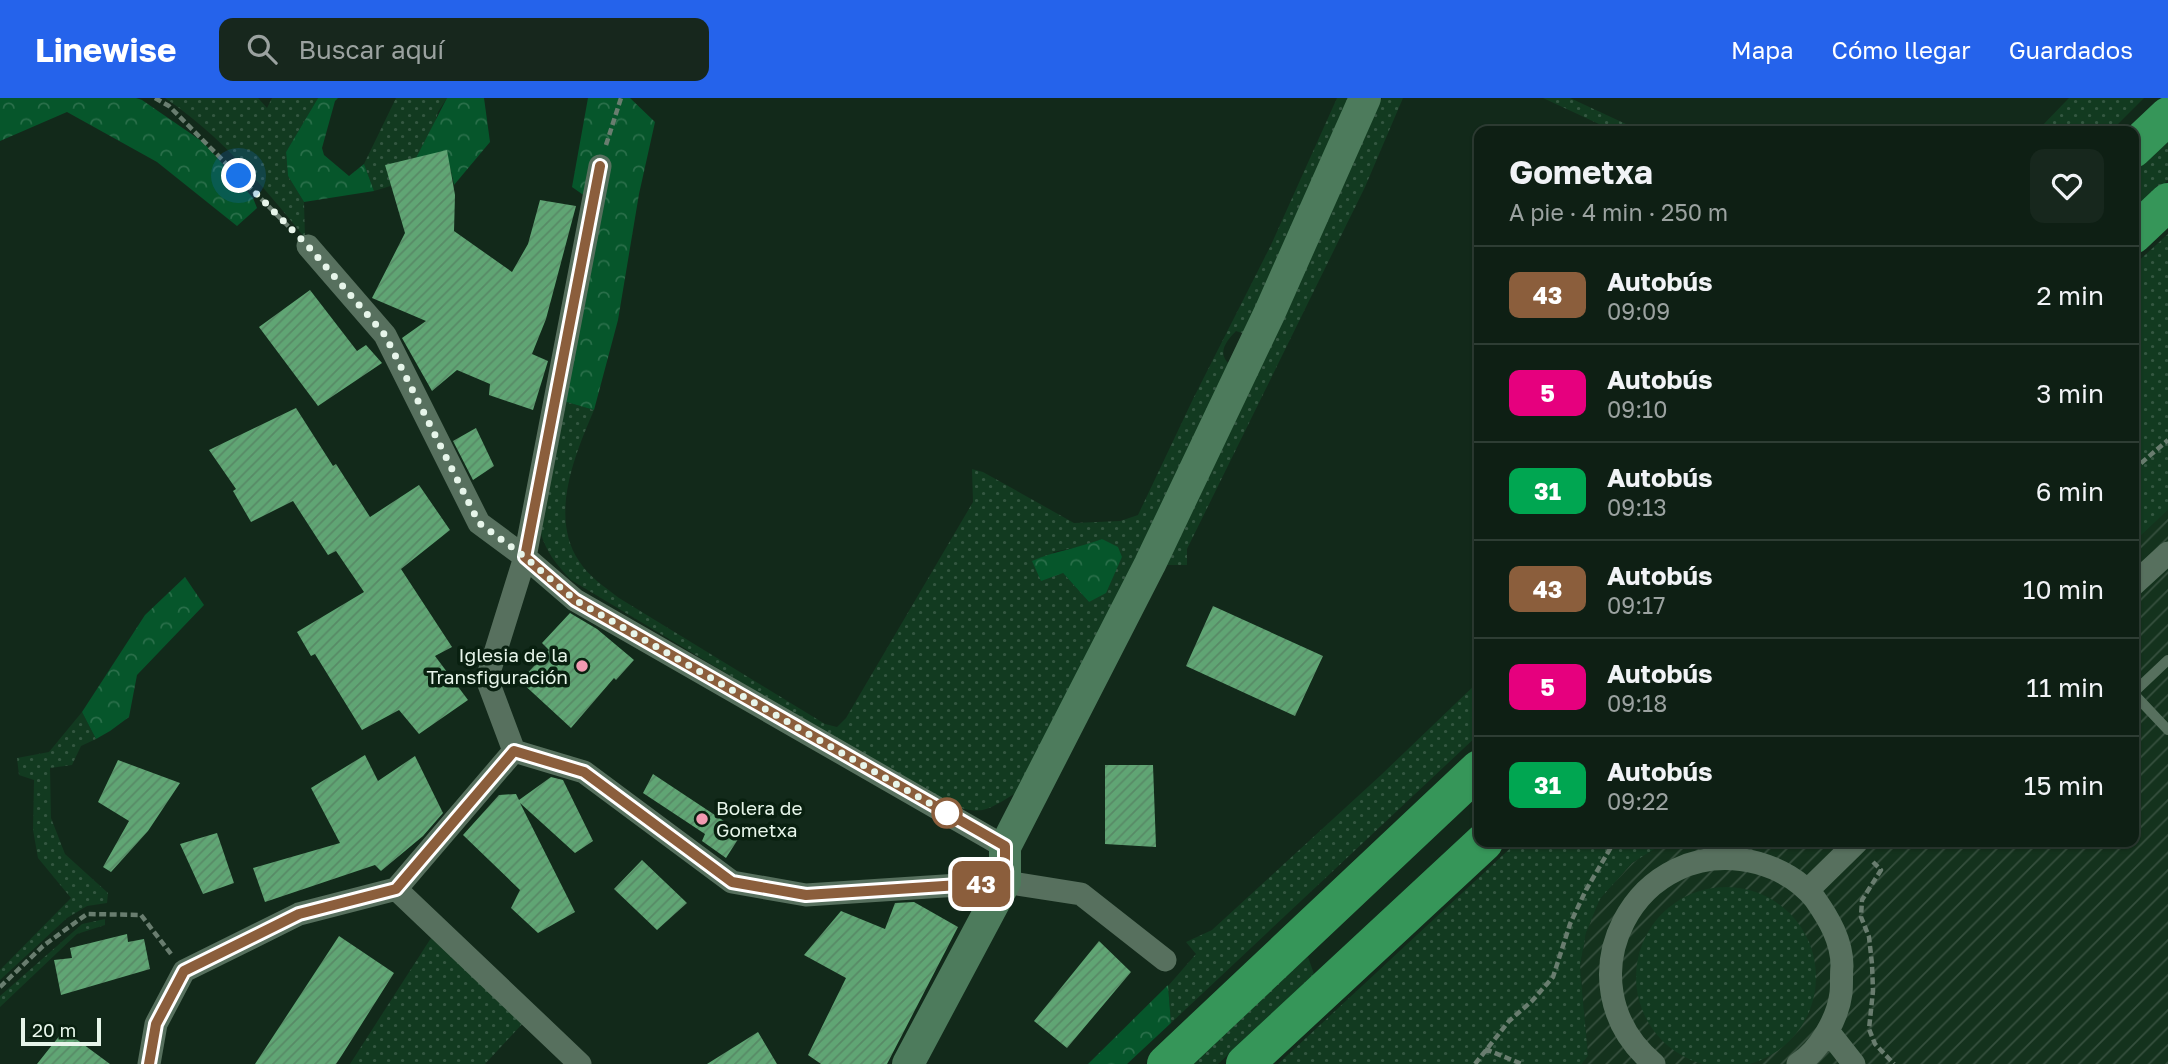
<!DOCTYPE html>
<html lang="es">
<meta charset="utf-8">
<style>
:root{--surface:#0e1f14;--page:#17271d;--text:#f1f3f6;--muted:#9ba2a0;--line:#2e3d34;--accent:#2563eb}
body{margin:0;font-family:"Golos Text",sans-serif;background:var(--page);color:var(--text);height:100vh;display:flex;flex-direction:column;font-size:26px;white-space:nowrap}
*{box-sizing:border-box;margin:0}
p{font-size:23px;color:var(--muted)}
.icon{flex:none;width:38px;height:38px;fill:none;stroke:currentColor;stroke-width:2;stroke-linecap:round;stroke-linejoin:round}
.map{position:relative;flex:1;overflow:hidden}
.side{position:absolute;left:1474px;top:28px;width:665px;height:721px;display:flex;flex-direction:column;background:var(--surface);border-radius:14px;box-shadow:0 2px 5px #0004,0 0 0 2px var(--line)}
.side>*{flex:none}
.badge{padding:0 14px;border-radius:10px;font-size:24px;line-height:46px}
.scale{position:absolute;left:21px;bottom:18px;width:80px;box-sizing:border-box;padding-left:7px;border:4px solid #e7f5ea;border-top:0;font-size:19px;line-height:24px;white-space:nowrap;color:#e7f5ea;-webkit-text-stroke:5px #092010;paint-order:stroke}
.you{position:absolute;width:35px;height:35px;margin:-18px;border:5px solid #fff;border-radius:50%;background:#1a73e8;box-shadow:0 0 0 10px #1a73e833}
.map>.badge{position:absolute;translate:-50% -50%;box-shadow:0 0 0 4px #fff}
.round{display:grid;place-items:center;flex:none;width:74px;height:74px;border-radius:14px;background:var(--page)}
.summary{display:flex;align-items:center;justify-content:space-between;height:119px;padding:0 35px}
h1{font-size:33px;font-weight:700;line-height:52px}
ul{padding:0;list-style:none}
li{display:flex;align-items:center;gap:21px;height:98px;padding:0 35px;border-top:2px solid var(--line)}
li div{flex:1}
li b{display:block;font-size:26px}
li em{font-style:normal}
li .badge{min-width:77px;font-weight:700;text-align:center}
header{display:flex;align-items:center;gap:42px;box-sizing:border-box;height:98px;padding:0 35px;background:var(--accent);color:#fff}
header strong{font-size:33px}
nav{display:flex;gap:38px;margin-inline-start:auto;font-size:24px}
.search{width:490px;height:63px;background:var(--page);display:flex;align-items:center;gap:18px;box-sizing:border-box;padding:0 24px;border-radius:14px;color:var(--muted);font-size:26px}
.map>svg:first-child{display:block}
</style>
<header>
<strong>Linewise</strong>
<div class="search"><svg class="icon" aria-label="search" viewBox="0 0 24 24"><circle cx="10" cy="10" r="6"/><path d="M15 15l6 6"/></svg>Buscar aquí</div>
<nav><a>Mapa</a><a>Cómo llegar</a><a>Guardados</a></nav>
</header>
<div class="map">
<svg width="2168" height="966" viewBox="0 0 2168 966">
<defs>
<pattern id="industrial-furrows" width="10" height="10" patternUnits="userSpaceOnUse" patternTransform="scale(1.75)"><rect width="10" height="10" fill="#14321d"/><path d="M-1 1l2-2M0 10L10 0M9 11l2-2" fill="none" stroke="#36503e"/></pattern>
<pattern id="grass-dots" width="8" height="8" patternUnits="userSpaceOnUse" patternTransform="scale(1.75)"><rect width="8" height="8" fill="#123a20"/><path d="M2 2h.1M6 6h.1" fill="none" stroke="#345741" stroke-width="1.8" stroke-linecap="round"/></pattern>
<pattern id="forest-crowns" width="20" height="18" patternUnits="userSpaceOnUse" patternTransform="scale(1.75)"><rect width="20" height="18" fill="#06562b"/><path d="M2 6a3 3 0 1 1 6 0M12 15a3 3 0 1 1 6 0" fill="none" stroke="#2a6f4a"/></pattern>
<pattern id="building-hatch" width="6" height="6" patternUnits="userSpaceOnUse" patternTransform="scale(1.75)"><rect width="6" height="6" fill="#60a574"/><path d="M-1 1l2-2M0 6l6-6M5 7l2-2" fill="none" stroke="#588a66"/></pattern>
</defs>
<rect width="100%" height="100%" fill="#12291a"/>
<path fill="url(#industrial-furrows)" d="M 2168,412 L 2168,966 L 1582,966 L 1588,958 L 1580,868 L 1586,835 L 1600,801 L 1632,765 L 1666,744 L 2133,744 L 2133,445 Z"/>
<path fill="url(#grass-dots)" fill-rule="evenodd" d="M 165,0 L 258,0 L 267,10 L 272,0 L 318,0 L 286,54 L 288,78 L 304,104 L 305,140 C 263,88 221,38 165,0 Z
M 396,0 L 447,0 L 438,14 L 420,79 L 374,93 L 364,66 Z
M 1337,0 L 1351,0 L 1245,236 L 1236,233 C 1225,244 1217,256 1230,267 L 1137,461 L 1016,695 C 980,717 982,716 942,705 L 571,482 C 556,466 546,454 540,433 L 563,303 L 594,312 C 575,356 549,419 579,463 C 589,479 605,489 619,500 L 825,626 L 837,629 L 846,620 L 973,404 L 972,371 L 983,374 L 1074,425 L 1120,423 L 1138,417 L 1193,301 L 1271,147 ZM 1102,441 L 1122,459 L 1114,475 L 1089,504 L 1063,475 L 1053,454 L 1083,448 Z
M 1382,0 L 1403,0 L 1365,89 L 1187,451 L 1187,467 L 1165,467 Z
M 1543,0 L 1570,0 L 1641,33 L 1614,33 Z
M 2069,0 L 2144,0 L 2111,33 L 2037,33 Z
M 2168,40 L 2168,82 L 2133,114 L 2133,73 Z
M 2168,136 L 2168,412 L 2133,445 L 2133,168 Z
M 1479,583 L 1479,636 L 1171,925 L 1168,888 L 1196,856 L 1186,844 L 1212,832 L 1381,677 Z
M 82,614 L 96,641 L 81,648 L 72,667 L 50,670 L 51,720 L 65,756 L 108,795 L 107,805 L 87,808 L 67,820 L 0,882 L 0,872 L 71,800 L 38,760 L 33,732 L 34,682 L 19,677 L 17,660 L 49,654 Z
M 1517,744 L 1666,744 L 1632,765 L 1600,801 L 1586,835 L 1580,868 L 1588,958 L 1582,966 L 1278,966 Z
M1636 879a90 90 0 1 1 180 0a90 90 0 1 1-180 0Z
M 105,821 L 105,827 L 77,836 L 0,909 L 0,898 L 82,826 Z
M 431,840 L 524,924 L 485,966 L 350,966 Z
M 1308,859 L 1314,876 L 1218,966 L 1191,966 L 1285,877 Z"/>
<path fill="url(#forest-crowns)" d="M 0,0 L 136,0 L 142,2 L 203,44 L 253,100 L 257,110 L 237,128 L 157,64 L 67,14 L 0,43 Z
M 318,0 L 338,0 L 335,3 L 322,50 L 324,57 L 349,78 L 364,66 L 374,93 L 304,104 L 288,78 L 286,54 Z
M 447,0 L 484,0 L 490,44 L 454,87 L 450,69 L 416,60 Z
M 588,0 L 630,0 L 655,24 L 639,96 L 618,222 L 594,312 L 563,303 L 602,110 L 572,89 Z
M 1102,441 L 1118,449 L 1122,459 L 1106,495 L 1089,504 L 1063,475 L 1041,483 L 1032,463 C 1055,453 1079,450 1102,441 Z
M 185,479 L 204,507 L 137,577 L 129,619 L 110,633 L 96,641 L 82,614 L 145,517 Z
M 1168,887 L 1171,925 L 1127,966 L 1088,966 Z"/>
<path fill="url(#building-hatch)" d="M 447,52 L 455,97 L 454,133 L 512,174 L 528,146 L 540,102 L 576,108 L 546,221 L 532,256 L 548,263 L 533,312 L 489,297 L 490,286 L 457,272 L 432,293 L 402,240 L 426,223 L 372,200 L 405,135 L 385,67 Z
M 310,192 L 357,253 L 366,247 L 382,265 L 318,308 L 259,229 Z
M 296,310 L 333,368 L 336,366 L 370,419 L 419,387 L 450,432 L 401,471 L 452,549 L 435,558 L 468,602 L 419,636 L 399,612 L 362,632 L 315,556 L 311,558 L 297,534 L 364,494 L 336,453 L 328,457 L 293,403 L 251,424 L 233,393 L 236,391 L 209,352 Z
M 476,330 L 494,368 L 473,382 L 453,343 Z
M 1213,508 L 1323,558 L 1295,618 L 1186,568 Z
M 570,515 L 597,531 L 634,562 L 616,582 L 614,580 L 571,630 L 520,583 L 549,552 L 542,545 Z
M 365,657 L 378,683 L 415,658 L 443,715 L 423,738 L 381,773 L 375,767 L 265,804 L 253,770 L 340,745 L 311,690 Z
M 118,662 L 180,685 L 148,733 L 111,774 L 103,769 L 129,723 L 98,704 Z
M 1105,667 L 1153,667 L 1156,749 L 1105,746 Z
M 653,676 L 742,735 L 726,760 L 702,743 L 705,736 L 643,695 Z
M 551,679 L 563,682 L 593,743 L 575,755 L 520,705 L 575,814 L 538,835 L 511,810 L 520,792 L 463,737 L 499,697 L 516,696 L 519,702 Z
M 217,735 L 234,785 L 203,796 L 180,746 Z
M 642,762 L 687,805 L 657,832 L 614,791 Z
M 914,804 L 958,829 L 887,966 L 821,966 L 808,957 L 846,880 L 804,857 L 841,813 L 885,831 L 895,805 Z
M 127,836 L 128,844 L 144,841 L 150,871 L 61,897 L 54,862 L 72,860 L 70,850 Z
M 339,838 L 394,875 L 342,957 L 336,966 L 255,966 Z
M 1099,843 L 1131,874 L 1067,950 L 1034,923 Z
M 64,932 L 72,938 L 110,966 L 37,966 Z
M 758,934 L 777,966 L 707,966 Z"/>
<g fill="none" stroke-linecap="round" stroke-linejoin="round">
<path stroke="#697d6f" stroke-width="4.5" stroke-dasharray="7 3.5" stroke-linecap="butt" d="M 155,0 L 169,8 L 293,133
M 606,47 L 621,0
M 2133,372 L 2168,342
M 1873,764 L 1881,772 L 1862,802 L 1861,819 L 1869,839 L 1872,866 L 1873,893 L 1869,931 L 1875,946 L 1894,966
M 0,889 L 43,848 L 87,816 L 141,817 L 171,856
M 1485,951 L 1522,966
M 1475,966 L 1509,923 L 1532,903 L 1553,879 L 1570,826 L 1586,792 L 1614,744"/>
<path stroke="#57705e" stroke-width="10" d="M 2168,562 L 2133,595 L 2168,632"/>
<path stroke="#57705e" stroke-width="23" d="M 308,148 L 385,237 L 479,425 L 525,459 L 575,502 L 1005,749
M 2133,487 L 2168,455
M 514,653 L 584,674 L 732,784 L 806,797 L 1005,784 L 1081,796 L 1165,862
M 396,791 L 580,966
M 1808,792 L 1857,744
M 1828,933 L 1854,966
M 149,966 L 156,926 L 184,873 L 299,816 L 396,791 L 514,653 L 487,581 L 525,459 L 600,68
M 1654,966 C 1557,885 1636,733 1758,765 C 1779,771 1801,783 1815,801 C 1829,821 1842,843 1842,868 C 1841,877 1842,886 1841,895 C 1838,920 1820,952 1798,966"/>
<path stroke="#4d7b5c" stroke-width="32" d="M 908,966 L 1005,784 L 1005,749 L 1150,466 L 1270,214 L 1365,0"/>
<path stroke="#369659" stroke-width="38" d="M 2133,51 L 2168,18
M 2133,137 L 2168,104
M 1166,966 L 1479,671
M 1245,966 L 1484,744"/>
</g>
<g fill="none" stroke-linecap="round" stroke-linejoin="round">
<g stroke="#fff" stroke-width="16">
<path id="line" d="M 149,966 L 156,926 L 184,873 L 299,816 L 396,791 L 514,653 L 584,674 L 732,784 L 806,797 L 1005,784 L 1005,748 L 575,502 L 525,459 L 600,68"/>
</g>
<use href="#line" stroke="#8b5e3c" stroke-width="10"/>
<path stroke="#e7f5ea" stroke-width="7" stroke-dasharray="0 12.6" d="M 239,78 L 308,148 L 385,237 L 479,425 L 525,459 L 575,502 L 957,721 L 947,715"/>
</g>
<g fill="#f19ab1" stroke="#092010" stroke-width="2.5">
<circle cx="582" cy="568" r="7"/>
<circle cx="702" cy="721" r="7"/>
</g>
<circle fill="#fff" stroke="#8b5e3c" stroke-width="3.5" cx="947" cy="715" r="14"/>
<g text-anchor="middle" stroke-width="7" stroke-linejoin="round" paint-order="stroke">
<g font-size="19" fill="#e7f5ea" stroke="#092010" text-anchor="end">
<text x="568" y="564">Iglesia de la<tspan x="568" dy="22">Transfiguración</tspan></text>
<text x="716" y="717" text-anchor="start">Bolera de<tspan x="716" dy="22">Gometxa</tspan></text>
</g>
</g>
</svg>
<div class="scale">20 m</div>
<div class="you" style="left:239px;top:78px"></div>
<b class="badge" style="left:981px;top:786px;background:#8b5e3c;color:#fff">43</b>
<section class="side">
<div class="summary"><div><h1>Gometxa</h1><p>A pie · 4 min · 250 m</p></div><a class="round"><svg class="icon" aria-label="heart" viewBox="0 0 24 24"><path d="M12 20l-8-8c-3-5 5-10 8-4 3-6 11-1 8 4z"/></svg></a></div>
<ul>
<li><span class="badge" style="background:#8b5e3c;color:#fff">43</span><div><b>Autobús</b><p>09:09</p></div><em>2 min</em></li>
<li><span class="badge" style="background:#e6007e;color:#fff">5</span><div><b>Autobús</b><p>09:10</p></div><em>3 min</em></li>
<li><span class="badge" style="background:#00a651;color:#fff">31</span><div><b>Autobús</b><p>09:13</p></div><em>6 min</em></li>
<li><span class="badge" style="background:#8b5e3c;color:#fff">43</span><div><b>Autobús</b><p>09:17</p></div><em>10 min</em></li>
<li><span class="badge" style="background:#e6007e;color:#fff">5</span><div><b>Autobús</b><p>09:18</p></div><em>11 min</em></li>
<li><span class="badge" style="background:#00a651;color:#fff">31</span><div><b>Autobús</b><p>09:22</p></div><em>15 min</em></li>
</ul>
</section>
</div>
